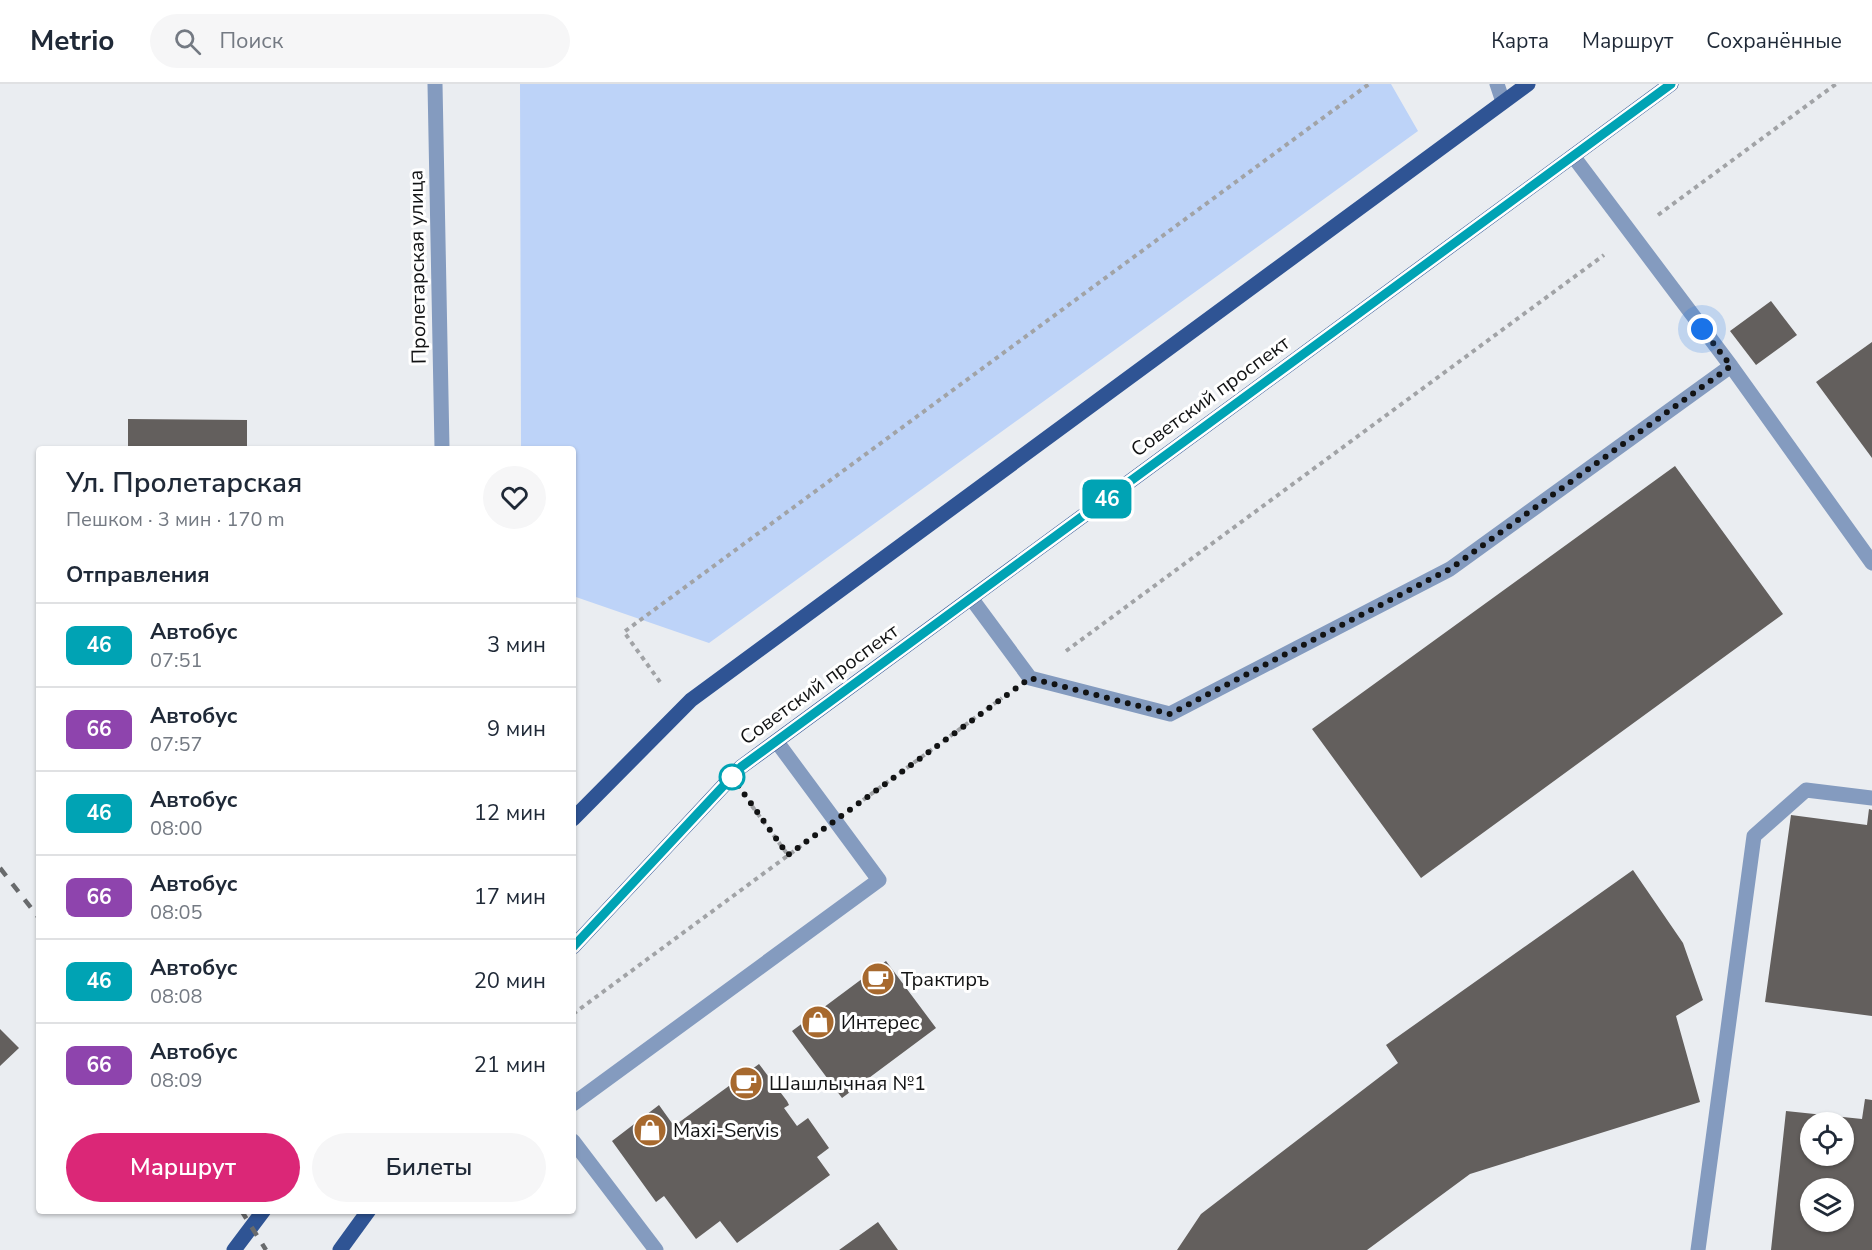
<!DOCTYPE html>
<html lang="ru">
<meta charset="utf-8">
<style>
:root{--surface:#fff;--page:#f6f6f7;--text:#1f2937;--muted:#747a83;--line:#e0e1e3;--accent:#db2777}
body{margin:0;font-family:"Nunito Sans",sans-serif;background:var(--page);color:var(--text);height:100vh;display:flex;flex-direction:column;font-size:22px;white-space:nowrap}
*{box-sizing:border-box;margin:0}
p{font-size:20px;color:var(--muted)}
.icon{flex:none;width:33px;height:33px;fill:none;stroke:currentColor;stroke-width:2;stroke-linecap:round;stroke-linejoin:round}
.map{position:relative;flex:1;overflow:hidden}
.side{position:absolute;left:36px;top:362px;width:540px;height:768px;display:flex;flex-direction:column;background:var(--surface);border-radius:6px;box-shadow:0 2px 4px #0004}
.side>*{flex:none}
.badge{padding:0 12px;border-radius:9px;font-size:21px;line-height:39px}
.tools{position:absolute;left:1800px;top:1028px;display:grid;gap:12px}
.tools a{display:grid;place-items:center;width:54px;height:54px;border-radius:50%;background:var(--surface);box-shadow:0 2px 4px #0004;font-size:30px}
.you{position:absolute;width:30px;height:30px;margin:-15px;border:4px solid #fff;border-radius:50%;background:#1a73e8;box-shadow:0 0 0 9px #1a73e833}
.map>.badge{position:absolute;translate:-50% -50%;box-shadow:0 0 0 3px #fff}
h2{padding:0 30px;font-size:22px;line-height:54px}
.round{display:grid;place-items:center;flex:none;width:63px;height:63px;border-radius:32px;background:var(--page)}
.summary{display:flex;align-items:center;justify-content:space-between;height:102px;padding:0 30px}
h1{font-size:28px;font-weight:600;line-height:45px}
.button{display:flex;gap:12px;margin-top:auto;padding:12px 30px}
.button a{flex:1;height:69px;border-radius:36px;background:var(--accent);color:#fff;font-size:24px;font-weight:600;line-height:69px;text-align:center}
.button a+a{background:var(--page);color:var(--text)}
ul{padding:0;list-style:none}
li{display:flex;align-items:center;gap:18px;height:84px;padding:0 30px;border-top:2px solid var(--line)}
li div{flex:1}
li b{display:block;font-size:22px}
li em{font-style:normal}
li .badge{min-width:66px;font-weight:700;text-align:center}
header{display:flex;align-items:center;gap:36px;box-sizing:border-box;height:84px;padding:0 30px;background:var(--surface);border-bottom:2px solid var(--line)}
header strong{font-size:28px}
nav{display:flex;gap:33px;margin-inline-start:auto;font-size:21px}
.search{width:420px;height:54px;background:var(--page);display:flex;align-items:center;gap:15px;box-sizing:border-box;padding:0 21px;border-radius:33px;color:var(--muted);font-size:22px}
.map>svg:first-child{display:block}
</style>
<header>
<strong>Metrio</strong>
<div class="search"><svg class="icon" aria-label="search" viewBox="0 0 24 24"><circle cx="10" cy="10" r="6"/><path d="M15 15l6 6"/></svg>Поиск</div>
<nav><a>Карта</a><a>Маршрут</a><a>Сохранённые</a></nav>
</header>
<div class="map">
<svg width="1872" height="1166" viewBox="0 0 1872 1166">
<rect width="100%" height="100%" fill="#eaedf1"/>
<path fill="#bdd3f8" d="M 520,0 L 1391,0 L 1418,47 L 709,559 L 573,512 L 573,364 L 521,364 Z"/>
<path fill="#635f5d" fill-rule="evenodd" d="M 1771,217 L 1797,251 L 1756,281 L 1730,247 Z
M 1872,258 L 1872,374 L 1816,298 Z
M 128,335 L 247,336 L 247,364 L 128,364 Z
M 1675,382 L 1783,530 L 1421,794 L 1312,645 Z
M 1869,725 L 1872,726 L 1872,932 L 1765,918 L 1791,731 L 1867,741 Z
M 1633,786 L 1683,859 L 1703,916 L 1676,932 L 1700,1018 L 1470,1090 L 1367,1166 L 1177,1166 L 1201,1130 L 1398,979 L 1386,961 Z
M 886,877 L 936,944 L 842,1014 L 792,947 Z
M 0,945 L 19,964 L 0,982 Z
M 759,980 L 787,1017 L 789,1021 L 784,1024 L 797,1042 L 808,1034 L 829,1064 L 817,1073 L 830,1091 L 737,1159 L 720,1137 L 696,1155 L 664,1112 L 656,1118 L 612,1057 L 659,1021 L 674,1042 Z
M 1865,1015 L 1872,1016 L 1872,1166 L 1771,1166 L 1786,1027 L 1862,1035 ZM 1810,1038 L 1844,1038 L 1844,1071 L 1810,1071 ZM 1810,1104 L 1844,1104 L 1844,1137 L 1810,1137 Z
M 878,1138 L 898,1166 L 839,1166 Z"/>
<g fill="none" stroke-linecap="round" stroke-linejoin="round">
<path stroke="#a1a3a6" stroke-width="4" stroke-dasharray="4.5 4.5" stroke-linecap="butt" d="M 1658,131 L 1836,0
M 1066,567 L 1604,171
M 660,598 L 624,548 L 1369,0
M 863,716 L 1002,614
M 752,722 L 788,771
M 573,930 L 809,756"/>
<path stroke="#849bbf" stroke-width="15" d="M 435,0 L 442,364
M 1497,0 L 1503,18
M 1573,72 L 1731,282 L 1872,479
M 971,514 L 1030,594 L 1170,630 L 1450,485 L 1731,282
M 573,1020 L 879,796 L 777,658
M 573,1057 L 656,1166
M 1698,1166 L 1754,752 L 1806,706 L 1872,714"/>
<path stroke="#2f5494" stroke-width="15" d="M 573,735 L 691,616 L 1528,0
M 573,863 L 741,683 L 1671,0
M 234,1166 L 264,1126
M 340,1166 L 369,1126"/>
<path stroke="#686a6c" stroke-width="4.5" stroke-dasharray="10 10" stroke-linecap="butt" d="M 0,784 L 39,834
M 241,1126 L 266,1166"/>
</g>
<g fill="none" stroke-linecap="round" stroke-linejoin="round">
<g stroke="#fff" stroke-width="14">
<path id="line" d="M 573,863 L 741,683 L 1671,0"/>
</g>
<use href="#line" stroke="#00a3b4" stroke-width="9"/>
<path stroke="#121314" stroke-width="6" stroke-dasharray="0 10.8" d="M 732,693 L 788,771 L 1030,594 L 1170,630 L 1450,485 L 1731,282 L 1702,245"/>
</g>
<defs>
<g id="cafe-disc" transform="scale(1.725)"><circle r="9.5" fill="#a7692e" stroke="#fff"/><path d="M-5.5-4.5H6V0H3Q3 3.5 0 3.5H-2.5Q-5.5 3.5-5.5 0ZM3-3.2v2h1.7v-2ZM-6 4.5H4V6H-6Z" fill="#fff"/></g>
<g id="shop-disc" transform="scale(1.725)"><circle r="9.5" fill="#a7692e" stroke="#fff"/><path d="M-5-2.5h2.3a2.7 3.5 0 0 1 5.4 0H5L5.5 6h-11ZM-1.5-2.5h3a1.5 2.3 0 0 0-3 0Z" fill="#fff"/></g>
</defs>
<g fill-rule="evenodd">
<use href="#cafe-disc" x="878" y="895"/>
<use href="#shop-disc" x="818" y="938"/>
<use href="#cafe-disc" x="746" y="999"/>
<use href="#shop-disc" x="650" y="1046"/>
</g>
<circle fill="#fff" stroke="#00a3b4" stroke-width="3" cx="732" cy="693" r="12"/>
<g text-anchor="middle" stroke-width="6" stroke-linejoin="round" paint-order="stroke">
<g font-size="20" fill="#121314" stroke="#fff">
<text transform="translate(417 183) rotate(-91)" y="7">Пролетарская улица</text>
<text transform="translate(1210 312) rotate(-36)" y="7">Советский проспект</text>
<text transform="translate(819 600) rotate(-36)" y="7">Советский проспект</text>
</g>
<g font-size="20" fill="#121314" stroke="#fff" text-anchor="start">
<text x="901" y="902">Трактиръ</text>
<text x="841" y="945">Интерес</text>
<text x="769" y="1006">Шашлычная №1</text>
<text x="673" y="1053">Maxi-Servis</text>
</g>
</g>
</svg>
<div class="tools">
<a><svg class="icon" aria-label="locate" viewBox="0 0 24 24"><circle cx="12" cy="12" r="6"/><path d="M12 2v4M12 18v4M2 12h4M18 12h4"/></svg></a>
<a><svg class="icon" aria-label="layers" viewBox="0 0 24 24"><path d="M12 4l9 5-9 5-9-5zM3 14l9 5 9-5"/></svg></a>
</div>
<div class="you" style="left:1702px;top:245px"></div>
<b class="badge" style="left:1107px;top:415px;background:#00a3b4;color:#fff">46</b>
<section class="side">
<div class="summary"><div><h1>Ул. Пролетарская</h1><p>Пешком · 3 мин · 170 m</p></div><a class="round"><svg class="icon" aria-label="heart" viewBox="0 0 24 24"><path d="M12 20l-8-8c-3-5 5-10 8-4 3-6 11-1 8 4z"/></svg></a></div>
<h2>Отправления</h2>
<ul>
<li><span class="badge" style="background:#00a3b4;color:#fff">46</span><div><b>Автобус</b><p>07:51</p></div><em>3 мин</em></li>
<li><span class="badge" style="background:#8e44ad;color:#fff">66</span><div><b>Автобус</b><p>07:57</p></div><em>9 мин</em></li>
<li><span class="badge" style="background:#00a3b4;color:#fff">46</span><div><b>Автобус</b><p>08:00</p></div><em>12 мин</em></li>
<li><span class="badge" style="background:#8e44ad;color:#fff">66</span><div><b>Автобус</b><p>08:05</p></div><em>17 мин</em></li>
<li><span class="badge" style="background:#00a3b4;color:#fff">46</span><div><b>Автобус</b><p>08:08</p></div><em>20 мин</em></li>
<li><span class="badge" style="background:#8e44ad;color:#fff">66</span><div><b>Автобус</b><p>08:09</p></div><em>21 мин</em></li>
</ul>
<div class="button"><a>Маршрут</a><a>Билеты</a></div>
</section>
</div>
